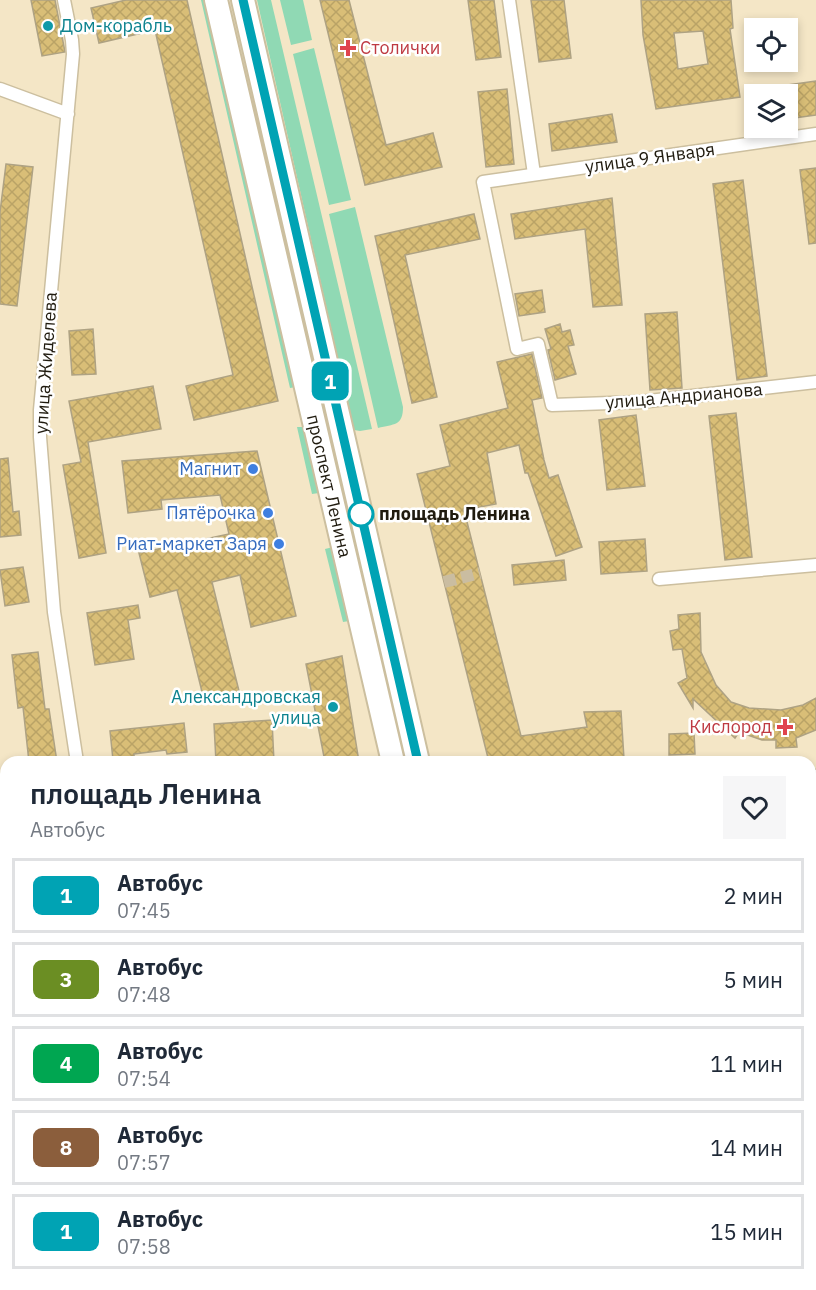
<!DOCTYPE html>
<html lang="ru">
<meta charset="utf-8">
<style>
:root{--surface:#fff;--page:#f6f6f7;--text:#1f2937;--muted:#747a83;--line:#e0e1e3}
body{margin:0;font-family:"IBM Plex Sans",sans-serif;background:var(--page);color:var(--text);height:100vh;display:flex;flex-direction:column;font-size:22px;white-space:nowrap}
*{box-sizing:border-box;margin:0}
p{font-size:20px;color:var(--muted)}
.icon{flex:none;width:33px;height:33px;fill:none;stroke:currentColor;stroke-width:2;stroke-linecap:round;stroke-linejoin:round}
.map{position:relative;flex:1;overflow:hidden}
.details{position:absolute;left:0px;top:756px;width:816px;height:534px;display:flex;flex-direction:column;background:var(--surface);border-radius:18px 18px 0 0;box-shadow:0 3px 9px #0003}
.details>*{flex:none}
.badge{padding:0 12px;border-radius:9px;font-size:21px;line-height:39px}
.buttons{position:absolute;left:744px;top:18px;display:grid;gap:12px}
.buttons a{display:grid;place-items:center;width:54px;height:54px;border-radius:0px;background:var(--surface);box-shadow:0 3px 9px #0003;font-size:30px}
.map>.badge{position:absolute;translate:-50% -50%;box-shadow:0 0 0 3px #fff}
.round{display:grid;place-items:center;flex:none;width:63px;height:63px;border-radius:0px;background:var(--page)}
.headline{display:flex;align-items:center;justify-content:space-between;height:102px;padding:0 30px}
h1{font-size:28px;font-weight:600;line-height:45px}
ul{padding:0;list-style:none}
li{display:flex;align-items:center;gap:18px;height:75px;margin:0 12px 9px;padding:0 18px;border:3px solid var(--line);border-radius:0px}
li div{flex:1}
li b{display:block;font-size:22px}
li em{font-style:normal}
li .badge{min-width:66px;font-weight:700;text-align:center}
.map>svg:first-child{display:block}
</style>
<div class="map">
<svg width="816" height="1290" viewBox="0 0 816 1290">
<defs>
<pattern id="forest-crowns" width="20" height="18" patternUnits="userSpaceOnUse" patternTransform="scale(1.5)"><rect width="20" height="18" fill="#90d9b4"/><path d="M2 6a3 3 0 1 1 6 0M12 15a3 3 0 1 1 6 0" fill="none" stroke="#7cba9a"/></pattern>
<pattern id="building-cross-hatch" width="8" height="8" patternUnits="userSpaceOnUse" patternTransform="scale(1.5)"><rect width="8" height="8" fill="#d9be77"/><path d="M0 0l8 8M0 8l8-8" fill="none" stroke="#baa366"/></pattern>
</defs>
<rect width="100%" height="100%" fill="#f4e6c6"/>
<path fill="#eadab3" d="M 0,854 L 6,854 L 6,1284 L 133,1284 L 133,1290 L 0,1290 Z
M 816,990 L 816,1035 L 810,1035 L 810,991 Z"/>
<path fill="#90d9b4" d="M 201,0 L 213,0 L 302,386 L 290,388 Z
M 257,0 L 271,0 L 372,429 L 360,431 L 354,430 Z
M 280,0 L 303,0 L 312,40 L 291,45 Z
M 314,48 L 351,200 L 329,205 L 293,54 Z
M 355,207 L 403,407 C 403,426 394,424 378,428 L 329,214 Z
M 297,427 L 304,427 L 321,487 L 319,493 L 312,494 Z
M 333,547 L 349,621 L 343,622 L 325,549 Z"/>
<path fill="url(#forest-crowns)" d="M 810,1237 L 816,1256 L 816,1290 L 647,1290 L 646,1284 L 810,1284 Z"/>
<path fill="url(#building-cross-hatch)" stroke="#aea283" stroke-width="1.5" fill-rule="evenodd" d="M 31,0 L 55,0 L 65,52 L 42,56 Z
M 126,0 L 187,0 L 278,401 L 194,420 L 186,386 L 233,375 L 155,30 L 99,43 L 91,8 Z
M 320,0 L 349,0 L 386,145 L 433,133 L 442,167 L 365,185 Z
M 468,0 L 494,0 L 501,57 L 476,60 Z
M 531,0 L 564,0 L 571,58 L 539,62 Z
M 641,0 L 731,0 L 733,28 L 730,29 L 740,97 L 656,109 L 643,35 ZM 703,31 L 708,64 L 678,69 L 674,33 Z
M 816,81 L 816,115 L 788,119 L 788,85 Z
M 507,89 L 514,164 L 486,167 L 478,92 Z
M 612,114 L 617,142 L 552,151 L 549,124 Z
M 6,164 L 33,167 L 17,306 L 0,304 L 0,212 Z
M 816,168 L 816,243 L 809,244 L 800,170 Z
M 743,180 L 767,376 L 737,380 L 713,184 Z
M 612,198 L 622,305 L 593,307 L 585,229 L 515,239 L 511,214 Z
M 474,214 L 480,239 L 405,255 L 437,397 L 412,403 L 375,236 Z
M 542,290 L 545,312 L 519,316 L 515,294 Z
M 677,312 L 682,388 L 650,390 L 645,314 Z
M 560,324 L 562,332 L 570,330 L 574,345 L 568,346 L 576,374 L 555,380 L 548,350 L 551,349 L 545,329 Z
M 93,329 L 96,374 L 72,375 L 69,331 Z
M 532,354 L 542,398 L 532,400 L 544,460 L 549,478 L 558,475 L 582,547 L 556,556 L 528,473 L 525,473 L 519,445 L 487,453 L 496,504 L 464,510 L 521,736 L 587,727 L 584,712 L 621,711 L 624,759 L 609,762 L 489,762 L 417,474 L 450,466 L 440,425 L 508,408 L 497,362 Z
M 153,386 L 161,429 L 88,442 L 106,553 L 79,558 L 63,465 L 81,462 L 69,401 Z
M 736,413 L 752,557 L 725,560 L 709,416 Z
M 636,415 L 645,486 L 607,490 L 599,420 Z
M 257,451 L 296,616 L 251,627 L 240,575 L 212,582 L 239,691 L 204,700 L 177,590 L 150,597 L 139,553 L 229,534 L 220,495 L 161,500 L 162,509 L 128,513 L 122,461 Z
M 8,458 L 13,512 L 19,511 L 21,535 L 0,537 L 0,459 Z
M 645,539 L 647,571 L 601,574 L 599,542 Z
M 564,560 L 566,580 L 514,585 L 512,565 Z
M 23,567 L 29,602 L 5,606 L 0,570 Z
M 138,605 L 140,618 L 128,620 L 134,659 L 95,665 L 87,613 Z
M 700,613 L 701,652 L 716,685 L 731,702 L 749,708 L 781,710 L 803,705 L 816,698 L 816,730 L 796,738 L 797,747 L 776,748 L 776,740 L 762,740 L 739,732 L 735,738 L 693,699 L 693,708 L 678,683 L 687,678 L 682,649 L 673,650 L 670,631 L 679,629 L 678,615 Z
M 38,652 L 45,709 L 49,709 L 57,762 L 29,762 L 23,707 L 18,708 L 12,655 Z
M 342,656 L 359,762 L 325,762 L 306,664 Z
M 272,720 L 274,762 L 216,762 L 214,724 Z
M 184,723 L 187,752 L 167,754 L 166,750 L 134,754 L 134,758 L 113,760 L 110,731 Z
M 694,733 L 695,754 L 669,755 L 669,734 Z"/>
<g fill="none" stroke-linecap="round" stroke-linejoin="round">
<path stroke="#cabda1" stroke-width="12" stroke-dasharray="12 6" stroke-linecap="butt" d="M 444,582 L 480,573"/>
<g stroke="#ccbf9f" stroke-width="15">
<path id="street" d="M 64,0 L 72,40 L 73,54 L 40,410 L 40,437 L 54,612 L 77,762
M 509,0 L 534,174
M 0,89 L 68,114
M 816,134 L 483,182 L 517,349 L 538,344 L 552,405 L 640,402 L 816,382
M 659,579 L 816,565
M 810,1168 L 816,1166
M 810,1185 L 816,1205
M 143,1284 L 144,1290"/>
</g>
<g stroke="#ccbf9f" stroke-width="21">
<path id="secondary" d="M 810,780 L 816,779
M 0,842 L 6,841"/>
</g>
<g stroke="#ccbf9f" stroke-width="26">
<path id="highway" d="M 216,0 L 393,762
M 243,0 L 418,762
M 466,1284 L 466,1290
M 489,1284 L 490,1290"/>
</g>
<use href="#street" stroke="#fff" stroke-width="12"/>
<use href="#secondary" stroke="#fff" stroke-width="18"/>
<use href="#highway" stroke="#fff" stroke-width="22"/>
</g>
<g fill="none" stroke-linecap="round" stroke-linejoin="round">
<g stroke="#fff" stroke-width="14">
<path id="line" d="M 243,0 L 418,762"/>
</g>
<use href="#line" stroke="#00a3b4" stroke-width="9"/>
</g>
<g fill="#0f9aa8" stroke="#fff" stroke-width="2">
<circle cx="48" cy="26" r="6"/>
<circle cx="333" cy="707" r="6"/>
</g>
<g fill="#e0444e" stroke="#fff" stroke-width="2">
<path d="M345 39h6v6h6v6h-6v6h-6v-6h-6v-6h6z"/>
<path d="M782 718h6v6h6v6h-6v6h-6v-6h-6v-6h6z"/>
</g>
<g fill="#3f7fe0" stroke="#fff" stroke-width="2">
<circle cx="253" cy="469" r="6"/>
<circle cx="268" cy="513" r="6"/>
<circle cx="279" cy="544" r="6"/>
</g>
<circle fill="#fff" stroke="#00a3b4" stroke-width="3" cx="361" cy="514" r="12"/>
<g text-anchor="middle" stroke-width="5" stroke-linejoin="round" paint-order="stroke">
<g font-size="18" fill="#0d838f" stroke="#fff" text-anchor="start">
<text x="60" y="32">Дом-корабль</text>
<text x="321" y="703" text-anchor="end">Александровская<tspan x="321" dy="21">улица</tspan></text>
</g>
<g font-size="18" fill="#be3a42" stroke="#fff" text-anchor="start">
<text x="360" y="54">Столички</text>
<text x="772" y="733" text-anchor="end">Кислород</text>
</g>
<g font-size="18" fill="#201b0f" stroke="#fff">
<text transform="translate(650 158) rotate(-8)" y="6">улица 9 Января</text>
<text transform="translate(46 363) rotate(-86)" y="6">улица Жиделева</text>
<text transform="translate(684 396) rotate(-5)" y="6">улица Андрианова</text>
<text transform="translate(329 486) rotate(77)" y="6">проспект Ленина</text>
</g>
<g font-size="18" fill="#366cbe" stroke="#fff" text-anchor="end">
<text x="241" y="475">Магнит</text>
<text x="256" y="519">Пятёрочка</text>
<text x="267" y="550">Риат-маркет Заря</text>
</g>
<g font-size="18" font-weight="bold" fill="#201b0f" stroke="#fff" text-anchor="start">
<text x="379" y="520">площадь Ленина</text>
</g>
</g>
</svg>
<div class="buttons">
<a><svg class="icon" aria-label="locate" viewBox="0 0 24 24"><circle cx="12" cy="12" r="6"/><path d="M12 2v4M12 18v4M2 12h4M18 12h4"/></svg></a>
<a><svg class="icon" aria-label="layers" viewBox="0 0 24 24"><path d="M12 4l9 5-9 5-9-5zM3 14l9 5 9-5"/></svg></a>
</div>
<b class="badge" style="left:330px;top:381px;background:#00a3b4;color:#fff">1</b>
<section class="details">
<div class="headline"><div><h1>площадь Ленина</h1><p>Автобус</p></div><a class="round"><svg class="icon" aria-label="heart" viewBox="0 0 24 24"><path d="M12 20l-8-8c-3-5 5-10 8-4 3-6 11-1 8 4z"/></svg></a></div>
<ul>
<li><span class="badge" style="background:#00a3b4;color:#fff">1</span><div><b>Автобус</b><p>07:45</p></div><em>2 мин</em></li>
<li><span class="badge" style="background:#6b8e23;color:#fff">3</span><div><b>Автобус</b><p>07:48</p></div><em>5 мин</em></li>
<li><span class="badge" style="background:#00a651;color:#fff">4</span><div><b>Автобус</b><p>07:54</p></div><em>11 мин</em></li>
<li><span class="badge" style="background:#8b5e3c;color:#fff">8</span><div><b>Автобус</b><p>07:57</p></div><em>14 мин</em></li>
<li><span class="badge" style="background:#00a3b4;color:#fff">1</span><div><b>Автобус</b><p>07:58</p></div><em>15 мин</em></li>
</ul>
</section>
</div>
